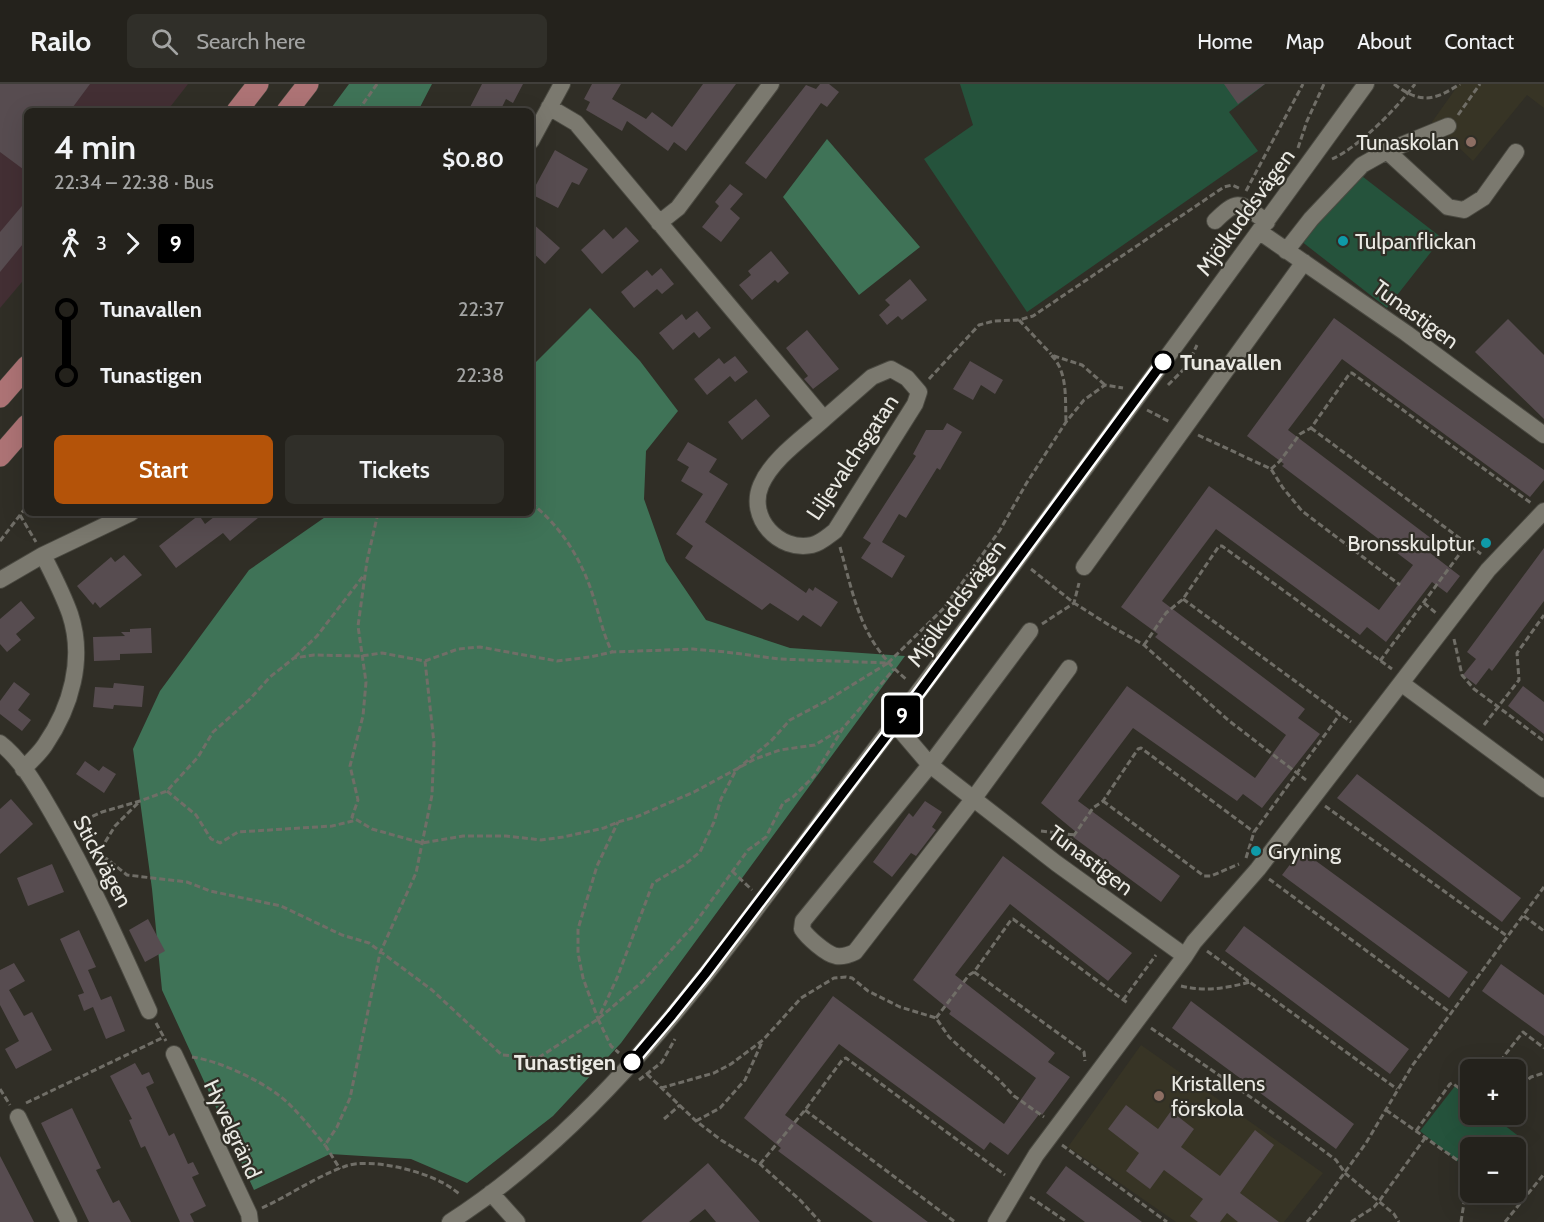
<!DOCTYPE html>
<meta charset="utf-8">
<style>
:root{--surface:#24221c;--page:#302f29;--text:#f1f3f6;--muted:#a3a4a3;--line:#413f3b;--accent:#b45309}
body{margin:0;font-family:Cabin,sans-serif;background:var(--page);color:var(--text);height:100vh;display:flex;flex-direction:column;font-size:22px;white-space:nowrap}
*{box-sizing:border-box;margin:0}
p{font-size:20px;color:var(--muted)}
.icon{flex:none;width:33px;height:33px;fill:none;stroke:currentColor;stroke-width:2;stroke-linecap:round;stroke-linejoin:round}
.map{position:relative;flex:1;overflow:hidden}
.details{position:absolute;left:24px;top:24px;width:510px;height:408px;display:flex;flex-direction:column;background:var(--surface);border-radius:9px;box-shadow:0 6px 24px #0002,0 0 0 2px var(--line)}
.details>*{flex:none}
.badge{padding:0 12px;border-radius:4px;font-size:21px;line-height:39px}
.fabs{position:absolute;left:1460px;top:975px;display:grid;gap:12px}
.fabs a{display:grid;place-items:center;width:66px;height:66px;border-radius:9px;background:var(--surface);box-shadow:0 6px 24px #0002,0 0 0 2px var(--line);font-size:30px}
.map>.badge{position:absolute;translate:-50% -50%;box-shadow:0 0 0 3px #fff}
.legs{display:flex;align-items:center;gap:9px;height:66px;padding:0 30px;font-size:20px}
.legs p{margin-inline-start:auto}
.overview{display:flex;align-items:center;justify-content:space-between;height:102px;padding:0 30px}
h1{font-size:33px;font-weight:600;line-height:45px}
.action{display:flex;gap:12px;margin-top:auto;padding:12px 30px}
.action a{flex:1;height:69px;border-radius:9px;background:var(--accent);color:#fff;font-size:24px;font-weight:600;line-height:69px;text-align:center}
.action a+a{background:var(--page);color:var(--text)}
ul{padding:0 30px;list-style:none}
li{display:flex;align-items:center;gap:21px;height:66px;font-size:22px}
li i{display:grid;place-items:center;width:9px;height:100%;margin:0 8px;background:currentColor}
li i::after{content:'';width:15px;height:15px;margin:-8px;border:4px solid;border-radius:50%;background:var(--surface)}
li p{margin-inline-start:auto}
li:first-child i{background:linear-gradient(#0000 50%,currentColor 0)}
li:last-child i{background:linear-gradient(currentColor 50%,#0000 0)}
header{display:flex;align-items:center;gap:36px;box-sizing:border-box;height:84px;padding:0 30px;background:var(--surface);border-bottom:2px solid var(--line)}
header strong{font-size:28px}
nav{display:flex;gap:33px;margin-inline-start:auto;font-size:21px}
.search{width:420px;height:54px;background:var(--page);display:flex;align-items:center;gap:15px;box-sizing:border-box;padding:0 21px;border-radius:9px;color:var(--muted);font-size:22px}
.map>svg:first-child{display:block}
</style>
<header>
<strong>Railo</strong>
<div class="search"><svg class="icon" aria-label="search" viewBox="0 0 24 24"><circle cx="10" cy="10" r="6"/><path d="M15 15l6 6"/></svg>Search here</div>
<nav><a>Home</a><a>Map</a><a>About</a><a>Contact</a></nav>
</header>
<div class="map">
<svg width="1544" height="1138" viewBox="0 0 1544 1138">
<rect width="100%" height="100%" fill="#302e26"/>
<path fill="#373425" d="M 1459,0 L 1544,0 L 1544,24 L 1527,11 L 1473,77 L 1432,38 Z
M 1141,961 L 1323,1089 L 1284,1138 L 1176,1138 L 1068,1063 Z"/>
<path fill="#432f34" d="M 0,0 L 188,0 L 167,27 L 27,27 L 27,192 L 0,224 Z"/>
<path fill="#25533c" d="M 960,0 L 1265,0 L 1229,28 L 1258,67 L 1027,228 L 924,75 L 973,41 Z
M 1358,89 L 1442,154 L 1387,224 L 1301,157 Z
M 1455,1002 L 1470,1014 L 1470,1030 L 1491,1031 L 1525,1057 L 1515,1069 L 1515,1064 L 1470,1064 L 1470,1087 L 1420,1047 Z"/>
<path fill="#3f7357" d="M 349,0 L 432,0 L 418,27 L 329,27 Z
M 827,55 L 920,163 L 859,211 L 783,113 Z
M 590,224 L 640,277 L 678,327 L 646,367 L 644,415 L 666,477 L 706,536 L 790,564 L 905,572 L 621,959 L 553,1032 L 467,1099 L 411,1075 L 330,1070 L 254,1106 L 162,906 L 152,805 L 133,665 L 160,607 L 249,486 L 331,429 L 531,429 L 531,283 Z"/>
<path fill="#574c50" d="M 0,0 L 90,0 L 70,27 L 27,27 L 27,88 L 0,68 Z
M 482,0 L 523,0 L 513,19 L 506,15 L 500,27 L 468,27 Z
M 592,0 L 621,0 L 612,15 L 646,35 L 652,28 L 672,43 L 703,0 L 736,0 L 686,67 L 674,58 L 668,67 L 627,37 L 622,47 L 586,26 L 590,18 L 584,15 Z
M 820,0 L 829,0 L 839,8 L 827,23 L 821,19 L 766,95 L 745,79 L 806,1 L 816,5 Z
M 1224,0 L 1265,0 L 1238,20 Z
M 555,66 L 588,85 L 579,101 L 572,98 L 558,124 L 531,110 Z
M 730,100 L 743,110 L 730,125 L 740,134 L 721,158 L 702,143 L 719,122 L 715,118 Z
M 27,116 L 27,155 L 0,188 L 0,148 Z
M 531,138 L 560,164 L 545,180 L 531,167 Z
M 626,143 L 639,157 L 602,190 L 581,166 L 604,145 L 613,155 Z
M 771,167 L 789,189 L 778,199 L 775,196 L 752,216 L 739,201 L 751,191 L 748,187 Z
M 661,184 L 674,200 L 662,210 L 657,205 L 634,224 L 621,208 L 647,186 L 652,192 Z
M 910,195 L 927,216 L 902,236 L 898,232 L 887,241 L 879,231 L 890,221 L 885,216 Z
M 697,227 L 711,244 L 699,254 L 694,248 L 673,266 L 659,249 L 682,230 L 686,236 Z
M 1334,234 L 1544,386 L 1544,396 L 1530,413 L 1342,275 L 1288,346 L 1432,455 L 1425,465 L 1460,492 L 1447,509 L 1432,498 L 1386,558 L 1367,543 L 1360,551 L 1216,445 L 1162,517 L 1305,625 L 1298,634 L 1320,650 L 1262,724 L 1243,710 L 1237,717 L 1133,644 L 1078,717 L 1180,792 L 1161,818 L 1073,753 L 1076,748 L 1041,719 L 1127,602 L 1255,694 L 1286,651 L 1155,553 L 1158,550 L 1121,523 L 1209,402 L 1379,526 L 1413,481 L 1282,382 L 1284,380 L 1247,352 Z
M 1508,235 L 1544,271 L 1544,335 L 1475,268 Z
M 807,246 L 839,285 L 813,305 L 804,295 L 808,292 L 786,264 Z
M 735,272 L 748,288 L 735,298 L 730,292 L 707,311 L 694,295 L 719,274 L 724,280 Z
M 970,277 L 1003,296 L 995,310 L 981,301 L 973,316 L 953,305 Z
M 756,315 L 770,332 L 742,356 L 728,338 Z
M 947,339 L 962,348 L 940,386 L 937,384 L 906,434 L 899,430 L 882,458 L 905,472 L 892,494 L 861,474 L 871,459 L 863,454 L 916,372 L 913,370 L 926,346 L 943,346 Z
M 688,358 L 717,375 L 709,388 L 728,400 L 705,438 L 806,509 L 809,504 L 813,507 L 815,503 L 838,518 L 821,543 L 803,531 L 798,537 L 770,519 L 762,526 L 685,474 L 693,462 L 676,450 L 703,410 L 681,397 L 689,383 L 677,376 Z
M 219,429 L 264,429 L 230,457 L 223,449 L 176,484 L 159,462 L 199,431 L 205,440 Z
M 1544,464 L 1544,517 L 1492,587 L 1489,584 L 1476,601 L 1463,591 L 1476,575 L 1467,568 Z
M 124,471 L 142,491 L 100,524 L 95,518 L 93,521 L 77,502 L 111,473 L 115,478 Z
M 21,517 L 35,534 L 16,550 L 21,556 L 7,568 L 0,560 L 0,535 Z
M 151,544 L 152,569 L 120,570 L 120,576 L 94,577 L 93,553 L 125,552 L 121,548 L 130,548 L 130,545 Z
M 14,598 L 30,610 L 18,626 L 31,636 L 22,647 L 0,630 L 0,617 Z
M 114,599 L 144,602 L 142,623 L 114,621 L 113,625 L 93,623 L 95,603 L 113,604 Z
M 1523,602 L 1544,618 L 1544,650 L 1508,622 Z
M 85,677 L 99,687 L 103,682 L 116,690 L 104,709 L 76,690 Z
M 1357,690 L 1521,814 L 1502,838 L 1337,714 Z
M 11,715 L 33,740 L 0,770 L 0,725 Z
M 925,717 L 942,728 L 932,743 L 936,746 L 916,772 L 911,769 L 892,793 L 873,778 L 909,729 L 913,733 Z
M 1301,766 L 1468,888 L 1449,914 L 1282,791 Z
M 1003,772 L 1132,869 L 1108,897 L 1010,820 L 955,891 L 1055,969 L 1048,978 L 1070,993 L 1042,1031 L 1040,1029 L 1008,1071 L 990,1058 L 984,1066 L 839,960 L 785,1031 L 928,1138 L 873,1138 L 778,1067 L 781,1064 L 744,1034 L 833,912 L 1004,1040 L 1036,994 L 949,930 L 951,927 L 913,896 Z
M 52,780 L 64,808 L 28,822 L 17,794 Z
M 148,835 L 165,867 L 145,878 L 129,846 Z
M 1244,842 L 1409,965 L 1390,990 L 1225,867 Z
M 79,846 L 96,883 L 88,886 L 101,916 L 111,912 L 125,947 L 106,955 L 93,923 L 84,927 L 78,911 L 84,909 L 60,855 Z
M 14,879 L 25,897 L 9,906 L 24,932 L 32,928 L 52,966 L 16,985 L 5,965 L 19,957 L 0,921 L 0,886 Z
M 1501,880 L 1544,911 L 1544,952 L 1482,907 Z
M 1191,917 L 1354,1040 L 1336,1065 L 1172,944 Z
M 135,979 L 142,991 L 149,988 L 154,999 L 146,1003 L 169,1052 L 174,1049 L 188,1080 L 193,1078 L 199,1090 L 192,1093 L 206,1122 L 190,1130 L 194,1138 L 180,1138 L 145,1062 L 141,1064 L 129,1036 L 132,1035 L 110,992 Z
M 1126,1021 L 1158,1045 L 1171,1027 L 1194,1045 L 1181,1063 L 1220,1092 L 1255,1046 L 1274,1061 L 1240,1109 L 1279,1138 L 1238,1138 L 1227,1129 L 1220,1138 L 1198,1138 L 1190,1132 L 1203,1115 L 1164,1086 L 1150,1105 L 1126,1087 L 1139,1069 L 1108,1045 Z
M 72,1024 L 101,1084 L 96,1086 L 113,1119 L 119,1116 L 131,1138 L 89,1138 L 41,1039 Z
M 0,1072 L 12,1095 L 34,1138 L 0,1138 Z
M 708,1079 L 760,1138 L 716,1138 L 705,1125 L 689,1138 L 641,1138 Z
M 1066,1082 L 1142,1138 L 1085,1138 L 1046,1109 Z"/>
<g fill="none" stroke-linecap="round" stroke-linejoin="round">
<g stroke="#4a4941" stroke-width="18">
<path id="minor" d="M 549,23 L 576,39 L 824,335 L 872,293 L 891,285 L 907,294 L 919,308 L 915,320 L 835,447 C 828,452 821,459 812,461 C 779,468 747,434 761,401 C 772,375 803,354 824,335
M 531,57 L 562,0
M 1387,67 L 1448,123 L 1464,126 L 1483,114 L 1516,68
M 1215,137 C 1240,112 1241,120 1267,138
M 659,139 L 678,124 L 771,0
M 1260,148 L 1406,249 L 1544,351
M 1286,167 L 1311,135 L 1362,81 L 1387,67 L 1448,42
M 1084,483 L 1304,178
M 0,496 L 43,471 L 131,429
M 1030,547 L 930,681 L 803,837 L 802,845 C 807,853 826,870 836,872 C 843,873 849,871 855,868 L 974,714 L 1069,584
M 1401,599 L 1544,705
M 895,640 L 930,681 L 1056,779 L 1185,872
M 0,659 C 22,676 38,705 52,729 C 89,793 119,860 149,927
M 23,685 C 31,677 39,670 45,661 C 71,623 85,575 70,530 C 63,510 53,491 43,471
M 174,970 L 249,1130 L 250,1138
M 18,1033 L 69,1138
M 491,1109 L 517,1138
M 450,1138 C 619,1029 735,851 854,693 C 1028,464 1198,232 1366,0
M 996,1138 L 1036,1071 L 1185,872 L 1194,858 L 1258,785 L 1488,486 L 1544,427"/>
</g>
<g stroke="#4a4941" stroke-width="22">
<path id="major" d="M 237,27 L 258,0
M 287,27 L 308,0
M 0,313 L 27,282
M 0,372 L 27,341"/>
</g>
<path stroke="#706e67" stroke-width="3" stroke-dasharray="6 3" stroke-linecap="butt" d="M 1394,0 C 1420,20 1434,17 1460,0
M 358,27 L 377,0
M 1458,31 L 1480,0
M 1298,64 L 1307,37 L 1324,0
M 1332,75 C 1359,63 1397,24 1415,0
M 1246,107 L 1303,0
M 1019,236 L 1051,270
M 929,295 L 979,241 L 994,237 L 1019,236 L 1033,232 L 1224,103 L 1232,101 L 1241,105
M 1168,301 L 1187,282 L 1197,261
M 1147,326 L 1170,338
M 1066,337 C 1065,315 1068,287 1051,271 L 1082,281 L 1105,301
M 1311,344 L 1481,470
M 1198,351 L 1271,385 L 1283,404 L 1302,427 L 1400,501
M 1271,385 L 1280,377 L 1300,350 L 1311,344 L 1350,289 L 1352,289 L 1531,419
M 531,419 C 562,443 583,478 594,515 C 600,533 603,550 612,568 L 693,565 L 726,568 L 779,575 L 888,579 L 826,617 L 790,636 L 771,657 L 736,686 L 721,715 L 714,738 L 700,768 L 684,781 L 653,799 L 617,894 L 598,935 L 583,894 L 578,869 L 578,845 L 597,782 L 618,738
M 378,429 L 367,477 L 358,542 L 366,598 L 363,632 L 350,682 L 358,716 L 352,733 L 372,745 L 422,759 L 463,752 L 506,752 L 541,756 L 563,753 L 604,744 L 618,738 L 636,733 L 694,708 L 755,675 L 780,666 L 815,661 L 841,645
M 20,431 L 36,458
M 0,457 L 27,422
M 840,463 C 855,517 861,558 907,596
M 1031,485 L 1074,519 L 1109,541 L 1144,561 L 1228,636 L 1306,696
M 1183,515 L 1351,638
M 1424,519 L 1436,529
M 1042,540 L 1074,519 L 1079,499
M 1454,555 L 1462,591 L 1474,605 L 1544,657
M 1144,561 L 1166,529 L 1183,515 L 1219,462 L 1222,462 L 1392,585
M 295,573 L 317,552 L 364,491
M 425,577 L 458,565 L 480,563 L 557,577 L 590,573 L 612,568
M 1380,577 L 1467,460
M 888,579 L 944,524 L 1000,446 L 1026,400 L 1066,338 L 1084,316 L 1105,301 L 1123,304
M 1484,641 L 1519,596 L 1517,569 L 1544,531
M 167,707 L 196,731 L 211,755 L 220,759 L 238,748 L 332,742 L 357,736
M 1103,717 L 1204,792 L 1211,792 L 1239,780
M 1325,722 L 1507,852
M 76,740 L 102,728 L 140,717 L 167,707 L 198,673 L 213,648 L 250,615 L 270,593 L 294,574 L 314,571 L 361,572 L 382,569 L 425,577 L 434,659 L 432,711 L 416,789 L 380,869 L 350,1014 L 337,1043 L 325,1061 L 340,1085
M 1041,747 L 1075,751
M 1063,767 L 1093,724 L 1103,717 L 1138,665 L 1141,664 L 1254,748
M 92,770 L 104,760 L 115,742 L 139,718
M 94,770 L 107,775 L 127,791 L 187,798 L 210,807 L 281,822 L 342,851 L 369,859 L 432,906 L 502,971 L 538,974 L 598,935 L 642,898 L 693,842 L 748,766 L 766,753 L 783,719 L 793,713 L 814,692 L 843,644 L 894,585
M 1246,774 L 1254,748 L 1340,630
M 732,787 L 752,806
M 1269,795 L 1451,929
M 1524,832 L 1544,847
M 1207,867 L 1397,1005
M 974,888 L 1084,968 L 1085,977
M 1181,902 C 1206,908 1226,904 1250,898
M 1123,916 L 1156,871
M 936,934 L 969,891 L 974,888 L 1011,836 L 1013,835 L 1129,920
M 598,935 L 611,962 L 619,969
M 156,939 L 166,957
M 1151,944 L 1262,1021 L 1336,1076 L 1345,1089 L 1394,1130 L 1399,1138
M 192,973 C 221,977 270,1000 291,1022 C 303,1034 314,1048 325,1061
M 1497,986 L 1504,972 L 1523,948 L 1544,964
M 647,990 L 696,1037 L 721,1056 L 760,1080 L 801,1117 L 820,1138
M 639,996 L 662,978 L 675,955
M 661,1004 L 714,989 L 731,980 L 763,956 L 801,914 L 834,894 L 846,893 L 852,894 L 868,907 L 900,923 L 936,934 L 949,953 L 962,965 L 998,995 L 1014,1012 L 1044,1033
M 0,1005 L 10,1021
M 1515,1007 L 1531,993 L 1544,989
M 26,1019 L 164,953
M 805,1026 L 955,1138
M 1386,1026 L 1470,1085
M 664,1035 L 680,1021
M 696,1037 L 720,1024 L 745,996 L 762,958
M 1416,1047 L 1450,1000 L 1452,999 L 1470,1012
M 1062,1061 L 1167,1138
M 760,1080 L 805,1026 L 843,975 L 846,974 L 1005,1091
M 1030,1113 L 1067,1138
M 262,1124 C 290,1111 317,1092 346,1082 C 370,1074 419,1086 441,1098 C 448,1101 454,1106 461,1111
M 1307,1138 L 1319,1124 L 1366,1059 L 1412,982 L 1544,803
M 1351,1138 L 1374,1123 L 1380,1116 L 1425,1054
M 1461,1138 L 1465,1112 L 1470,1104
M 1505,1138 L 1544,1090"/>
<use href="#minor" stroke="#7b796f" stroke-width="16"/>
<use href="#major" stroke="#ad7375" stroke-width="21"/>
</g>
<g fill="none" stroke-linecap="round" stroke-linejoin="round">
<g stroke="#fff" stroke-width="14">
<path id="line-1" d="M 632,978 L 672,931 L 705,890 L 921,606 L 1163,278"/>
</g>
<use href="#line-1" stroke="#000" stroke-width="9"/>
</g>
<g fill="#8d6e63" stroke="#302e26" stroke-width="2">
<circle cx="1471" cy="58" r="6"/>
<circle cx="1159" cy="1012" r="6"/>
</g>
<g fill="#0f9aa8" stroke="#302e26" stroke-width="2">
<circle cx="1343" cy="157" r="6"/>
<circle cx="1486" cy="459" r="6"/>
<circle cx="1256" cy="767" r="6"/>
</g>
<g fill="#fff" stroke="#000" stroke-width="3">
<circle cx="1163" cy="278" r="10"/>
<circle cx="632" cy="978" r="10"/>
</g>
<g text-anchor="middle" stroke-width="4.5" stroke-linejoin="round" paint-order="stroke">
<g font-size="22" fill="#eae9e3" stroke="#302e26" text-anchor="start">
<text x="1459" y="66" text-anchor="end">Tunaskolan</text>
<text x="1355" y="165">Tulpanflickan</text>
<text x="1474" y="467" text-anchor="end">Bronsskulptur</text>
<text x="1268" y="775">Gryning</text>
<text x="1171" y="1007">Kristallens<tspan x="1171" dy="25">förskola</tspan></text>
</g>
<g font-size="22" fill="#eae9e3" stroke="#302e26">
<text transform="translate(1245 128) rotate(-54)" y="8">Mjölkuddsvägen</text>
<text transform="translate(1416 230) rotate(36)" y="8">Tunastigen</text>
<text transform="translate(852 373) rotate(-56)" y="8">Liljevalchsgatan</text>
<text transform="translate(956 519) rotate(-54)" y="8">Mjölkuddsvägen</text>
<text transform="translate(1091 776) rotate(37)" y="8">Tunastigen</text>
<text transform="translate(103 777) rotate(62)" y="8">Stickvägen</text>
<text transform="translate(233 1045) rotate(65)" y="8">Hyvelgränd</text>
</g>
<g font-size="22" font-weight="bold" fill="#eae9e3" stroke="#302e26" text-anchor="start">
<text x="1180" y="286">Tunavallen</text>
<text x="616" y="986" text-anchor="end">Tunastigen</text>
</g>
</g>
</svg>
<div class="fabs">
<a>+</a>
<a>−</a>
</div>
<b class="badge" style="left:902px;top:631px;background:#000;color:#fff">9</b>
<section class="details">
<div class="overview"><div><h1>4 min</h1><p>22:34 – 22:38 · Bus</p></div><b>$0.80</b></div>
<div class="legs"><svg class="icon" aria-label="walk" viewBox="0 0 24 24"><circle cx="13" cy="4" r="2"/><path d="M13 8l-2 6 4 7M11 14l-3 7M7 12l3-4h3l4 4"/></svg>3<svg class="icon" aria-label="forward" viewBox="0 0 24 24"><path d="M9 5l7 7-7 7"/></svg><b class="badge" style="background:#000;color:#fff">9</b></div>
<ul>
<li><i style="color:#000"></i><b>Tunavallen</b><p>22:37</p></li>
<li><i style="color:#000"></i><b>Tunastigen</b><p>22:38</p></li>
</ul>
<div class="action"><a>Start</a><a>Tickets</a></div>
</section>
</div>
